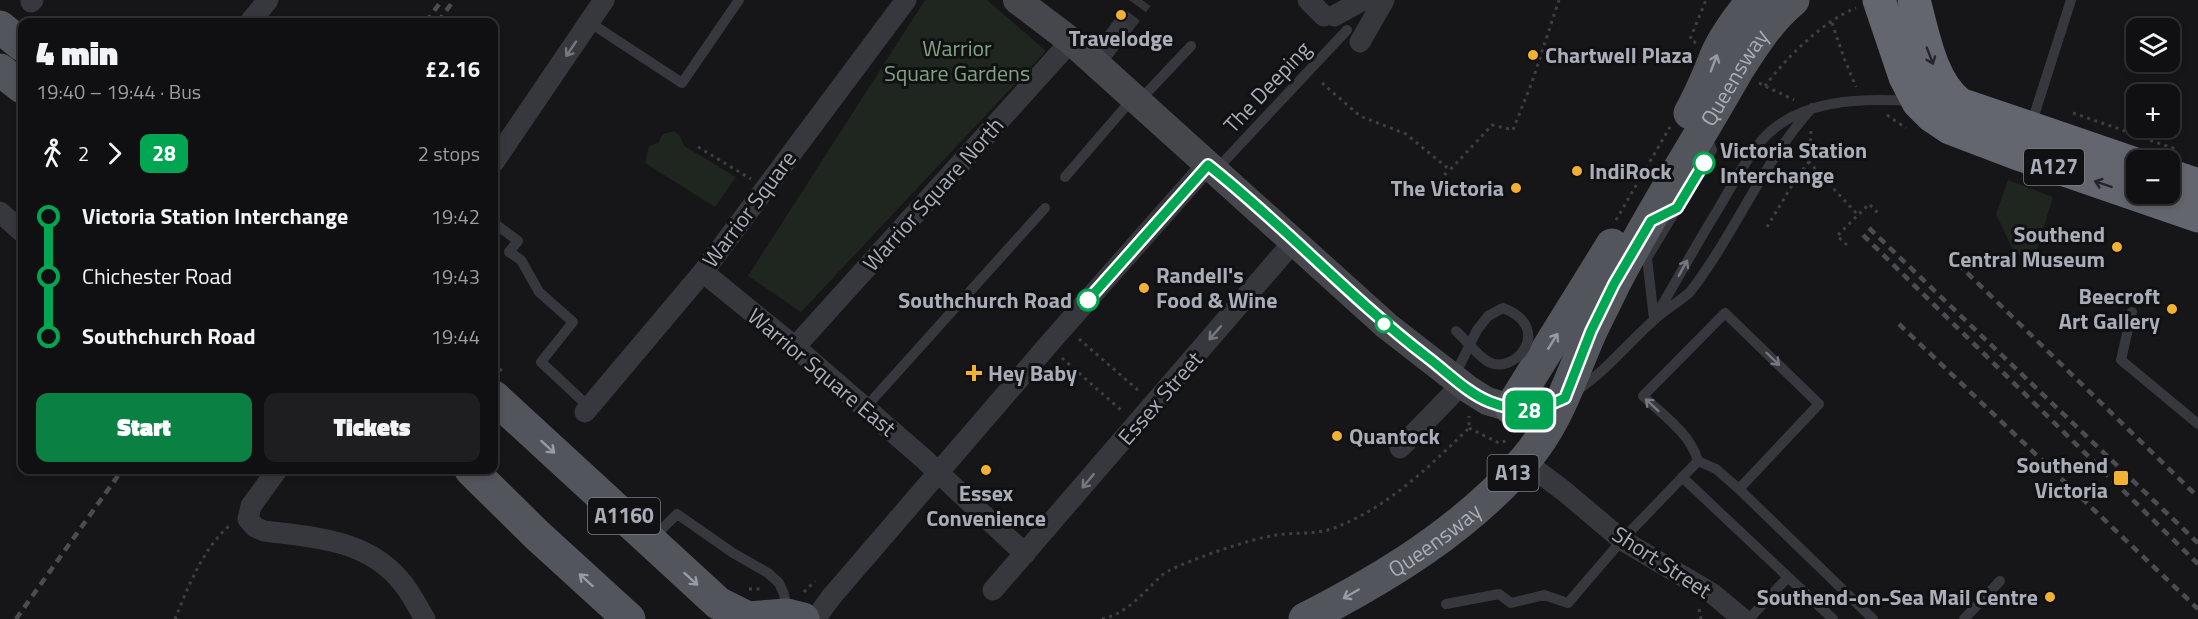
<!DOCTYPE html>
<meta charset="utf-8">
<style>
:root{--surface:#101012;--page:#1e1e20;--text:#f1f3f6;--muted:#9c9d9f;--line:#303032;--accent:#0b8043}
body{margin:0;font-family:"Titillium Web",sans-serif;background:var(--page);color:var(--text);height:100vh;display:flex;flex-direction:column;font-size:22px;white-space:nowrap}
*{box-sizing:border-box;margin:0}
p{font-size:20px;color:var(--muted)}
.icon{flex:none;width:33px;height:33px;fill:none;stroke:currentColor;stroke-width:2;stroke-linecap:round;stroke-linejoin:round}
.map{position:relative;flex:1;overflow:hidden}
.side{position:absolute;left:18px;top:18px;width:480px;height:456px;display:flex;flex-direction:column;background:var(--surface);border-radius:12px;box-shadow:0 3px 9px #0003,0 0 0 2px var(--line)}
.side>*{flex:none}
.badge{padding:0 12px;border-radius:9px;font-size:21px;line-height:39px}
.tools{position:absolute;left:2126px;top:18px;display:grid;gap:12px}
.tools a{display:grid;place-items:center;width:54px;height:54px;border-radius:12px;background:var(--surface);box-shadow:0 3px 9px #0003,0 0 0 2px var(--line);font-size:30px}
.map>.badge{position:absolute;translate:-50% -50%;box-shadow:0 0 0 3px #fff}
.legs{display:flex;align-items:center;gap:9px;height:66px;padding:0 18px;font-size:20px}
.legs p{margin-inline-start:auto}
.summary{display:flex;align-items:center;justify-content:space-between;height:102px;padding:0 18px}
h1{font-size:33px;font-weight:800;line-height:45px}
.cta{display:flex;gap:12px;margin-top:auto;padding:12px 18px}
.cta a{flex:1;height:69px;border-radius:12px;background:var(--accent);color:#fff;font-size:24px;font-weight:800;line-height:69px;text-align:center}
.cta a+a{background:var(--page);color:var(--text)}
ul{padding:0 18px;list-style:none}
li{display:flex;align-items:center;gap:21px;height:60px;font-size:22px}
li i{display:grid;place-items:center;width:9px;height:100%;margin:0 8px;background:currentColor}
li i::after{content:'';width:15px;height:15px;margin:-8px;border:4px solid;border-radius:50%;background:var(--surface)}
li p{margin-inline-start:auto}
li:first-child i{background:linear-gradient(#0000 50%,currentColor 0)}
li:last-child i{background:linear-gradient(currentColor 50%,#0000 0)}
.map>svg:first-child{display:block}
</style>
<div class="map">
<svg width="2198" height="619" viewBox="0 0 2198 619">
<rect width="100%" height="100%" fill="#161618"/>
<path fill="#1e261f" d="M 925,0 L 987,0 L 1046,51 L 801,312 L 748,276 Z
M 674,131 L 680,136 L 684,146 L 736,177 L 715,207 L 645,163 L 649,146 L 658,143 L 663,134 Z
M 2008,180 L 2053,197 L 2033,262 L 2014,252 L 1996,214 Z"/>
<g fill="none" stroke-linecap="round" stroke-linejoin="round">
<path stroke="#333438" stroke-width="21" stroke-dasharray="21 10" stroke-linecap="butt" d="M 1119,31 L 1142,0"/>
<path stroke="#3d3f44" stroke-width="3" stroke-dasharray="3 4.5" stroke-linecap="butt" d="M 1832,23 L 1844,58 L 1856,87
M 1696,43 L 1690,39 L 1706,0
M 1322,83 L 1360,116 L 1406,134 L 1450,170 L 1492,125 L 1513,130 L 1532,82 L 1559,0
M 1759,83 L 1794,100
M 1765,86 C 1785,59 1824,20 1856,8
M 2073,113 L 2134,134
M 1887,115 L 1906,128
M 1811,131 L 1809,162 L 1858,215
M 2143,138 L 2176,149
M 698,147 L 751,179
M 1434,186 L 1449,170
M 1616,220 L 1670,127
M 1767,227 L 1797,177 L 1809,162
M 1847,245 L 1837,236 L 1869,204 L 1878,213
M 1079,339 L 1139,391
M 1062,358 L 1122,411
M 494,364 L 503,372
M 1469,428 L 1499,443 L 1508,440
M 749,589 L 763,589
M 804,592 L 815,581
M 1699,609 L 1701,619
M 175,619 C 188,587 203,548 230,525
M 1102,619 C 1122,615 1137,600 1151,586 C 1156,581 1161,575 1168,571 C 1192,559 1249,539 1276,535 C 1295,532 1315,535 1334,528 C 1387,508 1429,467 1469,428 L 1469,416"/>
<path stroke="#37383d" stroke-width="10" d="M 589,22 L 682,83 L 739,0
M 1140,100 L 1191,46
M 2031,125 L 2071,0
M 1216,170 L 1347,30
M 1065,177 L 1133,98
M 494,223 L 518,241 L 509,252 L 521,260 L 539,292 L 573,322 L 541,362 L 589,407
M 2132,312 L 2121,360 L 2198,424
M 1656,316 C 1677,279 1698,242 1720,206 C 1733,184 1745,160 1762,140 C 1798,99 1860,98 1911,101
M 1654,319 L 1647,258 L 1712,150 L 1706,134
M 1454,377 L 1477,330
M 1576,391 C 1605,372 1627,344 1653,321 C 1664,310 1678,303 1690,292 C 1735,234 1762,163 1812,108
M 865,408 L 1045,208
M 1515,408 L 1530,410 L 1552,404
M 1698,461 L 1716,469 L 1739,489 L 1873,619
M 1682,477 L 1788,577
M 652,539 L 677,514 L 733,553 L 768,573 L 779,583 L 784,594 L 787,611
M 1446,604 L 1499,594 L 1511,603 L 1544,595 L 1568,603 L 1622,540 L 1698,461 C 1690,433 1664,416 1643,396 L 1725,313 L 1819,404 L 1739,489
M 1749,619 L 1788,577 L 1833,619
M 1964,619 L 2000,581"/>
<path stroke="#37383d" stroke-width="21" d="M 1308,0 L 1324,16
M 31,2 L 33,0
M 1334,16 L 1363,0
M 250,22 L 268,0
M 1360,42 L 1384,0
M 1095,63 L 1119,31
M 494,162 L 604,0
M 0,212 L 22,232
M 703,272 L 795,347 L 924,459 L 1025,554
M 795,347 L 1071,41
M 585,412 L 703,272 L 906,0
M 1400,448 L 1462,384
M 1524,461 L 1564,491 L 1622,540 L 1713,594 L 1743,619
M 277,470 L 251,506 L 248,519 L 255,527 L 264,531 C 312,537 366,539 400,580 C 410,591 417,606 425,619
M 993,590 L 1294,241
M 815,619 L 832,596 L 1055,337 L 1208,164"/>
<path stroke="#45474d" stroke-width="28" d="M 1017,0 L 1071,41 L 1387,326 L 1468,389 L 1487,401 L 1511,408"/>
<g stroke="#53555c" stroke-width="33">
<path d="M 0,27 L 22,45"/>
<path d="M 0,70 L 22,87"/>
<path d="M 1690,113 C 1701,94 1708,76 1716,56 C 1725,35 1739,17 1753,0"/>
<path d="M 494,397 L 718,603 L 748,618 L 787,615 L 803,619"/>
<path d="M 1511,408 L 1612,245"/>
<path d="M 471,470 L 537,535 L 629,619"/>
<path id="s1" d="M 1305,619 C 1385,578 1466,529 1525,460 C 1558,422 1571,376 1591,331 C 1598,316 1606,301 1613,286 C 1651,212 1697,142 1738,69 C 1754,44 1770,19 1793,0"/>
</g>
<path stroke="#63666e" stroke-width="33" d="M 1879,0 L 1905,77 L 1918,102 L 1932,116 L 1950,128 L 2021,155 L 2198,216
M 1914,0 C 1923,33 1931,83 1960,104 L 2136,164
M 2169,175 L 2198,185"/>
<path stroke="#4a4c52" stroke-width="4.5" stroke-dasharray="8 6" stroke-linecap="butt" d="M 426,22 L 442,0
M 438,22 L 454,0
M 1869,228 L 2198,543
M 1863,235 L 2198,564
M 1957,263 L 2198,497
M 1899,324 L 2198,609
M 16,619 L 122,470"/>
<path stroke="#37383d" stroke-width="10" d="M 1456,331 C 1466,340 1476,354 1487,361 C 1513,378 1556,328 1503,308 L 1488,316 L 1477,330"/>
</g>
<defs><path id="oneway-shaft" d="M-6 0H5M1.5-3L5.5 0L1.5 3" fill="none" stroke-width="1.6" stroke-linecap="round" stroke-linejoin="round" transform="scale(1.5)"/></defs>
<g stroke="#757881">
<use href="#oneway-shaft" transform="translate(571 49) rotate(124)"/>
<use href="#oneway-shaft" transform="translate(1683 268) rotate(-61)"/>
<use href="#oneway-shaft" transform="translate(1215 333) rotate(131)"/>
<use href="#oneway-shaft" transform="translate(1773 359) rotate(44)"/>
<use href="#oneway-shaft" transform="translate(1652 405) rotate(-137)"/>
<use href="#oneway-shaft" transform="translate(1088 481) rotate(130)"/>
</g>
<g stroke="#26262a">
<use href="#oneway-shaft" transform="translate(1930 56) rotate(69)"/>
<use href="#oneway-shaft" transform="translate(2103 184) rotate(-161)"/>
</g>
<g stroke="#979ba6">
<use href="#oneway-shaft" transform="translate(1714 63) rotate(-69)"/>
<use href="#oneway-shaft" transform="translate(1553 341) rotate(-58)"/>
<use href="#oneway-shaft" transform="translate(548 447) rotate(42)"/>
<use href="#oneway-shaft" transform="translate(691 579) rotate(42)"/>
<use href="#oneway-shaft" transform="translate(586 580) rotate(-138)"/>
<use href="#oneway-shaft" transform="translate(1351 594) rotate(150)"/>
</g>
<g fill="none" stroke-linecap="round" stroke-linejoin="round">
<g stroke="#fff" stroke-width="14">
<path id="line-1" d="M 1088,300 L 1208,165 C 1284,225 1350,298 1427,357 C 1447,372 1467,393 1490,402 C 1519,413 1538,411 1565,398 L 1591,331 L 1614,284 L 1651,221 L 1677,208 L 1704,163"/>
</g>
<use href="#line-1" stroke="#00a651" stroke-width="9"/>
</g>
<g fill="#f2b134" stroke="#111113" stroke-width="2">
<circle cx="1121" cy="15" r="6"/>
<circle cx="1533" cy="55" r="6"/>
<circle cx="1577" cy="171" r="6"/>
<circle cx="1516" cy="188" r="6"/>
<circle cx="2117" cy="247" r="6"/>
<circle cx="1144" cy="288" r="6"/>
<circle cx="2172" cy="309" r="6"/>
<path d="M971 364h6v6h6v6h-6v6h-6v-6h-6v-6h6z"/>
<circle cx="1337" cy="436" r="6"/>
<circle cx="986" cy="470" r="6"/>
<rect x="2113" y="470" width="16" height="16" rx="3"/>
<circle cx="2050" cy="597" r="6"/>
</g>
<g fill="#fff" stroke="#00a651" stroke-width="3">
<circle cx="1704" cy="163" r="10"/>
<circle cx="1088" cy="300" r="10"/>
<circle cx="1384" cy="324" r="8"/>
</g>
<g text-anchor="middle" stroke-width="6" stroke-linejoin="round" paint-order="stroke">
<g fill="#111113" stroke="#7b7e86" stroke-width="1.5">
<rect x="2024" y="149" width="60" height="36" rx="4.5"/>
<rect x="1487.5" y="455" width="51" height="36" rx="4.5"/>
<rect x="588" y="498" width="72" height="36" rx="4.5"/>
</g>
<g font-size="21" font-weight="bold" fill="#a8adb8">
<text x="2054" y="174">A127</text>
<text x="1513" y="480">A13</text>
<text x="624" y="523">A1160</text>
</g>
<g font-size="22" font-weight="bold" fill="#a8adb8" stroke="#111113" text-anchor="start">
<text x="1121" y="46" text-anchor="middle">Travelodge</text>
<text x="1545" y="63">Chartwell Plaza</text>
<text x="1589" y="179">IndiRock</text>
<text x="1504" y="196" text-anchor="end">The Victoria</text>
<text x="2105" y="242" text-anchor="end">Southend<tspan x="2105" dy="25">Central Museum</tspan></text>
<text x="1156" y="283">Randell's<tspan x="1156" dy="25">Food &amp; Wine</tspan></text>
<text x="2160" y="304" text-anchor="end">Beecroft<tspan x="2160" dy="25">Art Gallery</tspan></text>
<text x="988" y="381">Hey Baby</text>
<text x="1349" y="444">Quantock</text>
<text x="2108" y="473" text-anchor="end">Southend<tspan x="2108" dy="25">Victoria</tspan></text>
<text x="986" y="501" text-anchor="middle">Essex<tspan x="986" dy="25">Convenience</tspan></text>
<text x="2038" y="605" text-anchor="end">Southend-on-Sea Mail Centre</text>
</g>
<g font-size="22" fill="#7fa381" stroke="#111113">
<text x="957" y="56">Warrior<tspan x="957" dy="25">Square Gardens</tspan></text>
</g>
<g font-size="22" fill="#a8adb8" stroke="#111113">
<text dy="8" stroke="none"><textPath href="#s1" startOffset="710">Queensway</textPath></text>
<text transform="translate(1267 87) rotate(-47)" y="8">The Deeping</text>
<text transform="translate(933 194) rotate(-48)" y="8">Warrior Square North</text>
<text transform="translate(749 209) rotate(-53)" y="8">Warrior Square</text>
<text transform="translate(822 372) rotate(40)" y="8">Warrior Square East</text>
<text transform="translate(1160 398) rotate(-49)" y="8">Essex Street</text>
<text dy="8" stroke="none"><textPath href="#s1" startOffset="152">Queensway</textPath></text>
<text transform="translate(1662 562) rotate(33)" y="8">Short Street</text>
</g>
<g font-size="22" font-weight="bold" fill="#a8adb8" stroke="#111113" text-anchor="start">
<text x="1720" y="158">Victoria Station<tspan x="1720" dy="25">Interchange</tspan></text>
<text x="1072" y="308" text-anchor="end">Southchurch Road</text>
</g>
</g>
</svg>
<div class="tools">
<a><svg class="icon" aria-label="layers" viewBox="0 0 24 24"><path d="M12 4l9 5-9 5-9-5zM3 14l9 5 9-5"/></svg></a>
<a>+</a>
<a>−</a>
</div>
<b class="badge" style="left:1529px;top:410px;background:#00a651;color:#fff">28</b>
<section class="side">
<div class="summary"><div><h1>4 min</h1><p>19:40 – 19:44 · Bus</p></div><b>£2.16</b></div>
<div class="legs"><svg class="icon" aria-label="walk" viewBox="0 0 24 24"><circle cx="13" cy="4" r="2"/><path d="M13 8l-2 6 4 7M11 14l-3 7M7 12l3-4h3l4 4"/></svg>2<svg class="icon" aria-label="forward" viewBox="0 0 24 24"><path d="M9 5l7 7-7 7"/></svg><b class="badge" style="background:#00a651;color:#fff">28</b><p>2 stops</p></div>
<ul>
<li><i style="color:#00a651"></i><b>Victoria Station Interchange</b><p>19:42</p></li>
<li><i style="color:#00a651"></i><span>Chichester Road</span><p>19:43</p></li>
<li><i style="color:#00a651"></i><b>Southchurch Road</b><p>19:44</p></li>
</ul>
<div class="cta"><a>Start</a><a>Tickets</a></div>
</section>
</div>
